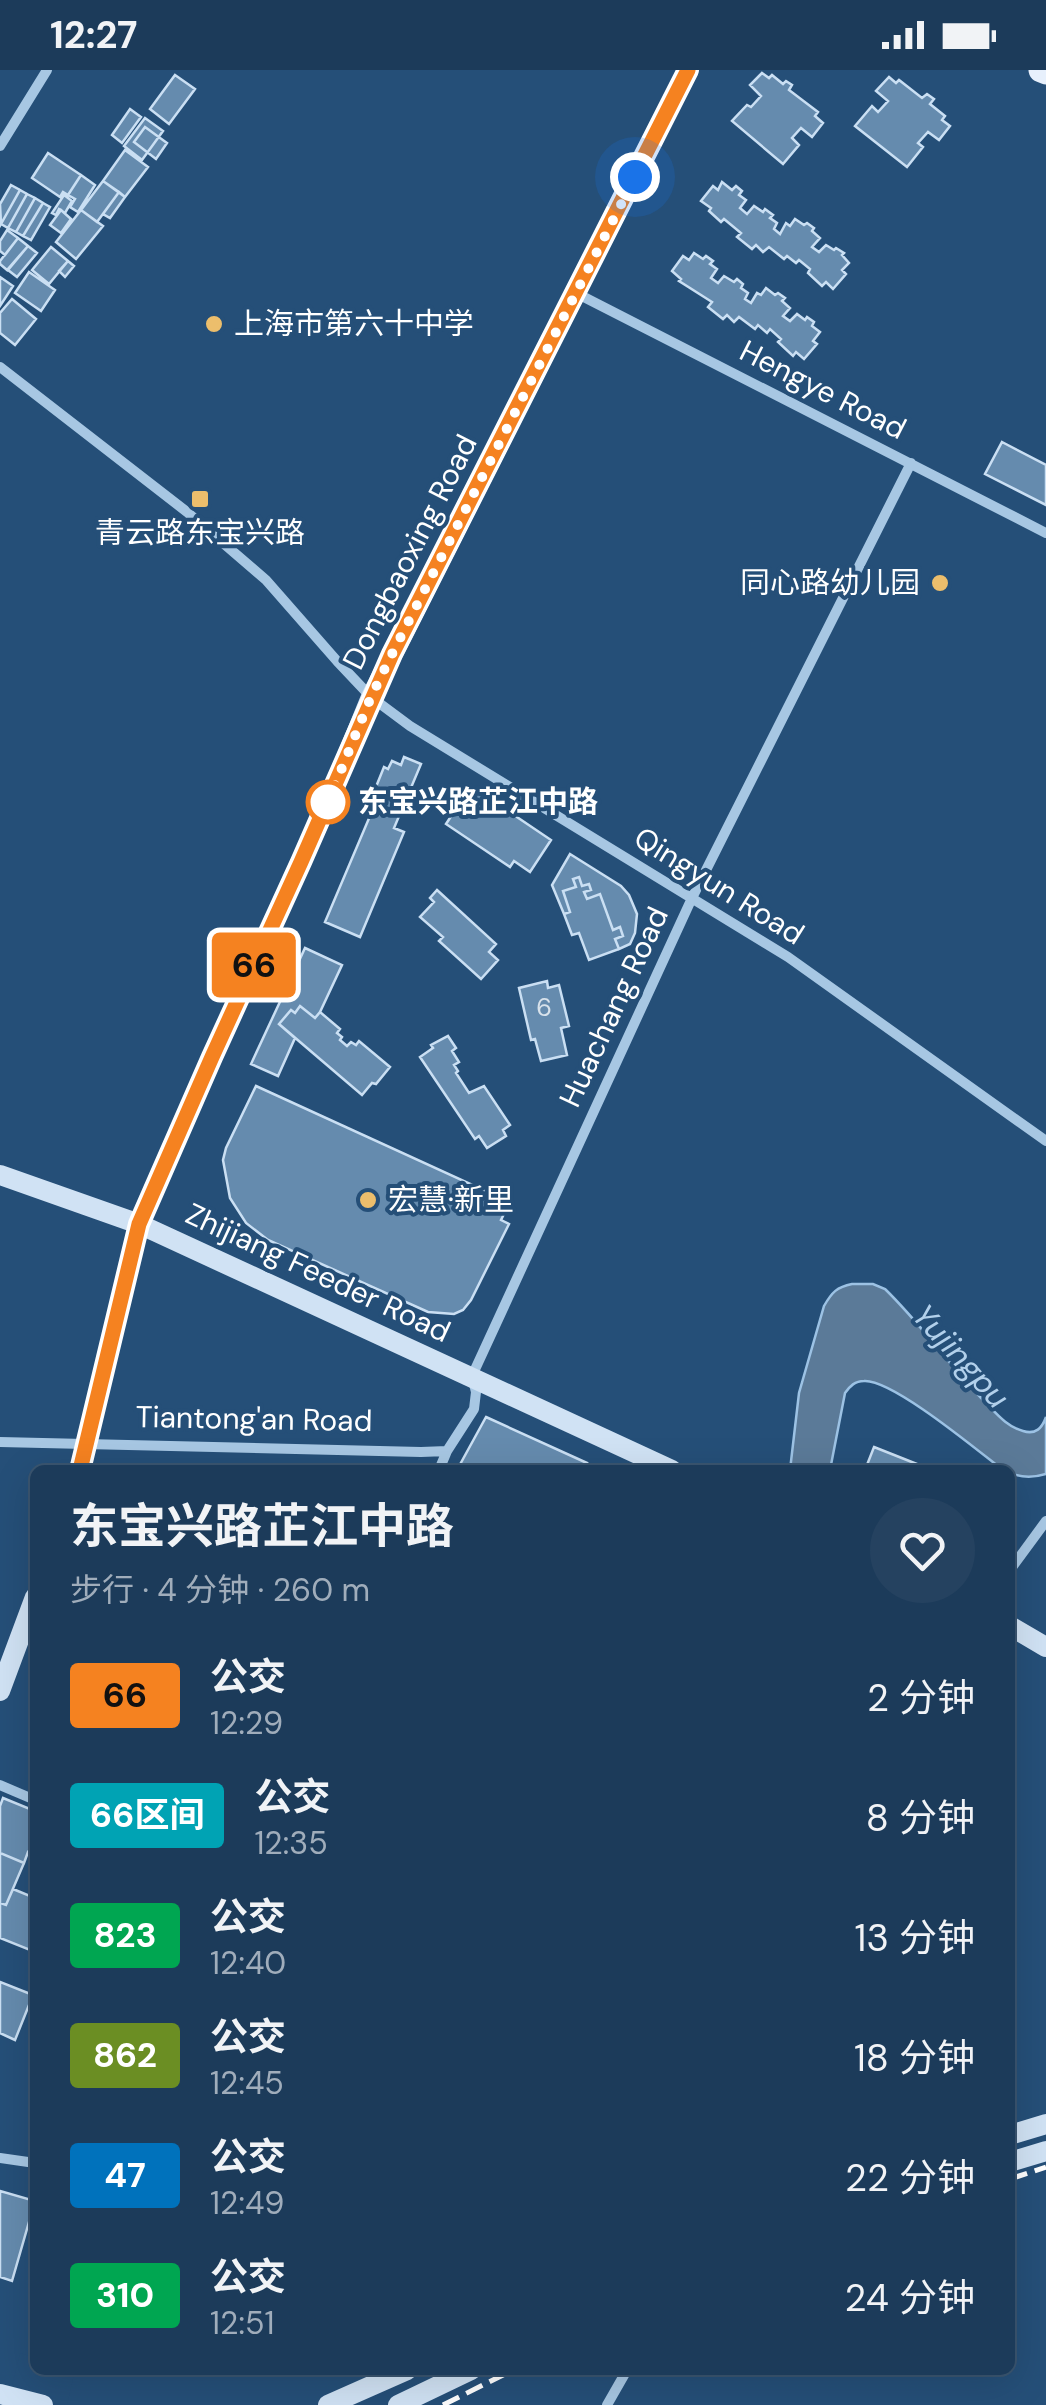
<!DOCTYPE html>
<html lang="zh">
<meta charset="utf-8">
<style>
:root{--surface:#1c3b5a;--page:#254260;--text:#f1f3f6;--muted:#a0adbb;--line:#3a5570}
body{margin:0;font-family:"DM Sans","Noto Sans SC",sans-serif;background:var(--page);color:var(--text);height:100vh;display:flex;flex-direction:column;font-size:38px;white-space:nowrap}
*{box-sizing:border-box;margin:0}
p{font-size:32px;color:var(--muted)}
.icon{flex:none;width:55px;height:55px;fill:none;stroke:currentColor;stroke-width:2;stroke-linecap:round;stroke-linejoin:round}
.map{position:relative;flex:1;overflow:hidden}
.panel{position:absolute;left:30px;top:1395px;width:985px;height:910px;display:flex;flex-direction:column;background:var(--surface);border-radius:15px;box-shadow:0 10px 40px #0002,0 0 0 2px var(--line)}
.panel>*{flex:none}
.badge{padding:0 20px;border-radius:8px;font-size:35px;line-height:65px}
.you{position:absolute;width:50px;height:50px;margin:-25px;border:8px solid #fff;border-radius:50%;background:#1a73e8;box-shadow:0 0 0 15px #1a73e833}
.map>.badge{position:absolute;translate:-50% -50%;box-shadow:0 0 0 5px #fff}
.round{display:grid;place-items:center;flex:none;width:105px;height:105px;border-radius:52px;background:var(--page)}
.overview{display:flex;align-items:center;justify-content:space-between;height:170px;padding:0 40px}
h1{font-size:48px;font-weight:700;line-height:75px}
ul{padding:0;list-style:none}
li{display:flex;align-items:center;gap:30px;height:120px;padding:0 40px}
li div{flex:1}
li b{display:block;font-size:38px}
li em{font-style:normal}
li .badge{min-width:110px;font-weight:700;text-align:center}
.status{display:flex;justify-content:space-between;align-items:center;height:70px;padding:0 50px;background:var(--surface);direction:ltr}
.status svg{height:28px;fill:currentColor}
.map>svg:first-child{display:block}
</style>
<div class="status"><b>12:27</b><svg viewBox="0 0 49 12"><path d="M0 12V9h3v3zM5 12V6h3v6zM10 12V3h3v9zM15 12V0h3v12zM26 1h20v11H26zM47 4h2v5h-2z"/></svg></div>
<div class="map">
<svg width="1046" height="2335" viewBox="0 0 1046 2335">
<rect width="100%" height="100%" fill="#254f78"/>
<path fill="#5b7a98" stroke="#9cc2e4" stroke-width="2.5" d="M 852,1214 L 873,1214 L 885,1219 C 921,1254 950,1296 985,1332 C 996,1343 1007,1357 1023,1361 C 1036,1365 1042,1358 1046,1347 L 1046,1404 C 1033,1408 1022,1408 1010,1403 L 1010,1400 L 1003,1400 C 977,1380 892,1309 864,1311 C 855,1311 850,1316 845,1323 L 830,1400 L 790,1400 L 799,1323 L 824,1236 C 832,1222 837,1217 852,1214 Z"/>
<path fill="#254f78" d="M 20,2283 L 35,2288 L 35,2300 L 75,2300 L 67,2335 L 7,2335 Z"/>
<path fill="#658bae" stroke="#cadff3" stroke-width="2.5" d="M 762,3 L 769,8 L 772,5 L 783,14 L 786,11 L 792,15 L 789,20 L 818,42 L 815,46 L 823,53 L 812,67 L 801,58 L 792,68 L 799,75 L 783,94 L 732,51 L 747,35 L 751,37 L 761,26 L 750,15 Z
M 175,5 L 195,19 L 169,54 L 150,39 Z
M 889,7 L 896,13 L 899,10 L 922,28 L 927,24 L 934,29 L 930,34 L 945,46 L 942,50 L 950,56 L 939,70 L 928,62 L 918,73 L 923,77 L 907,97 L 855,56 L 872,36 L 878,42 L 888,31 L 876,21 Z
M 130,39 L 141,47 L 122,73 L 112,65 Z
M 145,48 L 163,61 L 142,90 L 124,76 Z
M 145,57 L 167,73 L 156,89 L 134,72 Z
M 125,80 L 148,97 L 125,127 L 103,111 Z
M 48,83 L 81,105 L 68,125 L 63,122 L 60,127 L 32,108 Z
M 81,105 L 95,115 L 78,142 L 70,137 L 75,129 L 68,125 Z
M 103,111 L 119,122 L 97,152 L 81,140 Z
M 722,112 L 732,120 L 736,116 L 742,121 L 739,125 L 746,130 L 740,138 L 747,144 L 754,136 L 763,142 L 765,139 L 773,145 L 770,148 L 777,153 L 774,159 L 780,164 L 786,153 L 790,156 L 795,149 L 804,155 L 807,153 L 814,158 L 812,161 L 820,168 L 812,177 L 819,182 L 826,175 L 834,180 L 836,178 L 844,183 L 842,185 L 849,193 L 842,200 L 846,204 L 833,219 L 826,212 L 822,216 L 808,203 L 810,199 L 799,190 L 796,193 L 787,186 L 784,189 L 769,177 L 763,182 L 756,175 L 752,179 L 737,167 L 741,163 L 724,149 L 721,152 L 709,141 L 711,138 L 701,131 L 713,116 L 718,120 Z
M 11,115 L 20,120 L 1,154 L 0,134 Z
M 20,120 L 27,124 L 8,158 L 1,154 Z
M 119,122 L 125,127 L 110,148 L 103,144 Z
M 27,124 L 35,128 L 16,162 L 8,158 Z
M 64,125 L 72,131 L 65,143 L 59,139 L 56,145 L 52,143 Z
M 35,128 L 43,133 L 23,166 L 16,162 Z
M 43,133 L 50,137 L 31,170 L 23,166 Z
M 61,140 L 71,149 L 61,163 L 50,155 Z
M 81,140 L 103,156 L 76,189 L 56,172 Z
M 7,160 L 18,168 L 5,185 L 0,181 L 0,171 Z
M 18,168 L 28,176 L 7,200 L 0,194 L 0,191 Z
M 28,176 L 37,183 L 17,207 L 8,200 Z
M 51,177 L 68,191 L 49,214 L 32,200 Z
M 694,183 L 703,189 L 706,186 L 713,191 L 710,194 L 717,199 L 711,208 L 718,213 L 724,206 L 734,212 L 737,209 L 743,214 L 741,218 L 748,223 L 745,229 L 751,233 L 757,223 L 761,225 L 766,218 L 775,225 L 778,223 L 785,228 L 782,231 L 790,238 L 783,246 L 790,251 L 797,244 L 805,250 L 807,247 L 814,252 L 812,256 L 820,262 L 813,271 L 817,274 L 804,289 L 796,282 L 793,286 L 778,272 L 781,269 L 770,259 L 767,263 L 758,255 L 755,259 L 739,247 L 734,252 L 727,245 L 723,249 L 708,237 L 712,232 L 679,211 L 681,209 L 672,201 L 683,186 L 689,190 Z
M 68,191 L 74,196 L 65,207 L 59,201 Z
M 29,202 L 55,220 L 41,241 L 15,223 Z
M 0,207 L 13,216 L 0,236 Z
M 12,229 L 36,249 L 15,275 L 0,263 L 0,243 Z
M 1002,372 L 1046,395 L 1046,435 L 985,404 Z
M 404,687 L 421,694 L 394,758 L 404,762 L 360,867 L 325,852 L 370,746 L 365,744 L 384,697 L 388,699 L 392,691 L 401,695 Z
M 471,716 L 551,770 L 530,802 L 514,791 L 510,797 L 446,754 Z
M 570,784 L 621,816 L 629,825 L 637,844 L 635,863 L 630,874 L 619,879 L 615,869 L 623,866 L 620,857 L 613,860 L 600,824 L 587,829 L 584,822 L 591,820 L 589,814 L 582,816 L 579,807 L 573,809 L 576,817 L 563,821 L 570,842 L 564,844 L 552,815 Z
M 579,807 L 582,816 L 589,814 L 591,820 L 584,822 L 587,829 L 600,824 L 613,860 L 620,857 L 623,866 L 615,869 L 619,879 L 589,890 L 579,863 L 572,865 L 564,844 L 570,842 L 563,821 L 576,817 L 573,809 Z
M 437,820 L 496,874 L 489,882 L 498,890 L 481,909 L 439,871 L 443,867 L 420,847 L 434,832 L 430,828 Z
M 305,878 L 342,895 L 320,942 L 315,948 L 300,936 L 295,943 L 291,940 L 279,954 L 295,968 L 278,1006 L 251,994 Z
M 547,911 L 548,918 L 559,915 L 569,956 L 561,958 L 567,985 L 541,991 L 535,969 L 531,970 L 519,918 Z
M 300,936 L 315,948 L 320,942 L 340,959 L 337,963 L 342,967 L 340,970 L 347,976 L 351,972 L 356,975 L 359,971 L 390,997 L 376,1014 L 372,1013 L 362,1025 L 279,954 L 291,940 L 295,943 Z
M 448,966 L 456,978 L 452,981 L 459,992 L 454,995 L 458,1001 L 456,1003 L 469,1023 L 484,1016 L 510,1055 L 503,1060 L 506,1066 L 487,1078 L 479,1066 L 475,1069 L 420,987 L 433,978 L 431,975 Z
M 256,1016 L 510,1132 L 501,1150 L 509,1154 L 471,1230 L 463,1240 L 454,1244 L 428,1242 L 268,1170 L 246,1153 L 230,1128 L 223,1090 L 226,1078 Z
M 486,1347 L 587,1393 L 584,1400 L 457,1400 Z
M 874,1377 L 932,1400 L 865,1400 Z
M 3,1728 L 35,1741 L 35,1785 L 28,1782 L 24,1793 L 0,1783 L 0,1736 Z
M 0,1783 L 24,1793 L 6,1835 L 0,1833 Z
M 13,1819 L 35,1828 L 35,1882 L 0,1868 L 0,1833 L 6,1835 Z
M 0,1912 L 33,1925 L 15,1970 L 0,1963 Z
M 0,2121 L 35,2131 L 12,2211 L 0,2207 Z"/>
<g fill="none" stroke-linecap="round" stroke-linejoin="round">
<path stroke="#a7c7e3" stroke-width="10" d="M 0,76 L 47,0
M 576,223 L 1046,463
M 0,297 L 187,442 L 266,510 L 337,591 L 371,627 L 410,656 L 788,887 L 1046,1071
M 0,1372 L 421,1382 L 447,1381
M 439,1400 L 447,1381 L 474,1339 L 476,1322 L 472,1306 L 692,828 L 911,393
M 1010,1500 L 1046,1451
M 0,1715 L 35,1730
M 0,2088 L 35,2093
M 607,2335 L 627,2300"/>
<path stroke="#d0e2f4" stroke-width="20" d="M 0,1105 L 139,1154 L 672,1400
M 80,1400 L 139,1154 L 212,987 L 329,730 L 371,627 L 688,0
M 1010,1556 L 1046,1577
M 0,1621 L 35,1527
M 1010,2065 L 1046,2054
M 1010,2092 L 1046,2081
M 0,2324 L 43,2335
M 328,2335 L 407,2300
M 398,2335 L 471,2300"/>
<path stroke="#e7f0fc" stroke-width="25" d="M 1041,0 L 1046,2"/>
<path stroke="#fff" stroke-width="5" stroke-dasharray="18 8" stroke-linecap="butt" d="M 1010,2109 L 1046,2097
M 443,2335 L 513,2300"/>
</g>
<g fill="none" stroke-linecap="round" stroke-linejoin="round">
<g stroke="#fff" stroke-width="22">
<path id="line" d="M 80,1400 L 139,1154 L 212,987 L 301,792 L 392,584 L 688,0"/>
</g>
<use href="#line" stroke="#f58220" stroke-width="15"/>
<path stroke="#fff" stroke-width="10" stroke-dasharray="0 18" d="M 328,732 L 371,627 L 392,584 L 635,107"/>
</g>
<g fill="#ecbe6c" stroke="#254f78" stroke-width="4">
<circle cx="214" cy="254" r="10"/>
<rect x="190" y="419" width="20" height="20" rx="5"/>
<circle cx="940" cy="513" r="10"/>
<circle cx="368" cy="1130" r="10"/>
</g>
<circle fill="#fff" stroke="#f58220" stroke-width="5" cx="328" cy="732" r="20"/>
<g text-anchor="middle" stroke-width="8" stroke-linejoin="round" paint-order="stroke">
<g font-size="25" fill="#d8e2eb">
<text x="544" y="946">6</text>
</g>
<g font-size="30" fill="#fff" stroke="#254f78" text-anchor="start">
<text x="234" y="264">上海市第六十中学</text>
<text x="200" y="473" text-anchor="middle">青云路东宝兴路</text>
<text x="920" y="523" text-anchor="end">同心路幼儿园</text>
<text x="388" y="1140">宏慧·新里</text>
</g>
<g font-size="30" fill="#fff" stroke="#254f78">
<text transform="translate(823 320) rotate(27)" y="10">Hengye Road</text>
<text transform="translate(410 482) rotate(-63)" y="10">Dongbaoxing Road</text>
<text transform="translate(719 816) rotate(32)" y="10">Qingyun Road</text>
<text transform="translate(614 937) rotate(-65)" y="10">Huachang Road</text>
<text transform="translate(318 1203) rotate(25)" y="10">Zhijiang Feeder Road</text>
<text transform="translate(254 1349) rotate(1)" y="10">Tiantong'an Road</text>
</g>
<g font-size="30" font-weight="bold" fill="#fff" stroke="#254f78" text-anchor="start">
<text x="358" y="742">东宝兴路芷江中路</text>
</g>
<g font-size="32" font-style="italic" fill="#b2d0eb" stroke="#254f78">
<text transform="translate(961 1286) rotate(48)" y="11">Yujingpu</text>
</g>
</g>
</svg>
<div class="you" style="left:635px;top:107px"></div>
<b class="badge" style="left:254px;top:895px;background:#f58220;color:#111">66</b>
<section class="panel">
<div class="overview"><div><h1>东宝兴路芷江中路</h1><p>步行 · 4 分钟 · 260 m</p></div><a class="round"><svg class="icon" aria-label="heart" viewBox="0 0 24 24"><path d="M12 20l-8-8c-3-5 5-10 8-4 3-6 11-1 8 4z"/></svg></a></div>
<ul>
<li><span class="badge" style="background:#f58220;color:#111">66</span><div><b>公交</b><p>12:29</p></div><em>2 分钟</em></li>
<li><span class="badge" style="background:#00a3b4;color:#fff">66区间</span><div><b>公交</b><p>12:35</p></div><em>8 分钟</em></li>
<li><span class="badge" style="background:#00a651;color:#fff">823</span><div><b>公交</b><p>12:40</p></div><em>13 分钟</em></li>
<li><span class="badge" style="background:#6b8e23;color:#fff">862</span><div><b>公交</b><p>12:45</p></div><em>18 分钟</em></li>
<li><span class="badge" style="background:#0072bc;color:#fff">47</span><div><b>公交</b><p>12:49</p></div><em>22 分钟</em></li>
<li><span class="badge" style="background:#00a651;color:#fff">310</span><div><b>公交</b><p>12:51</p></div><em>24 分钟</em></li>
</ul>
</section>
</div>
